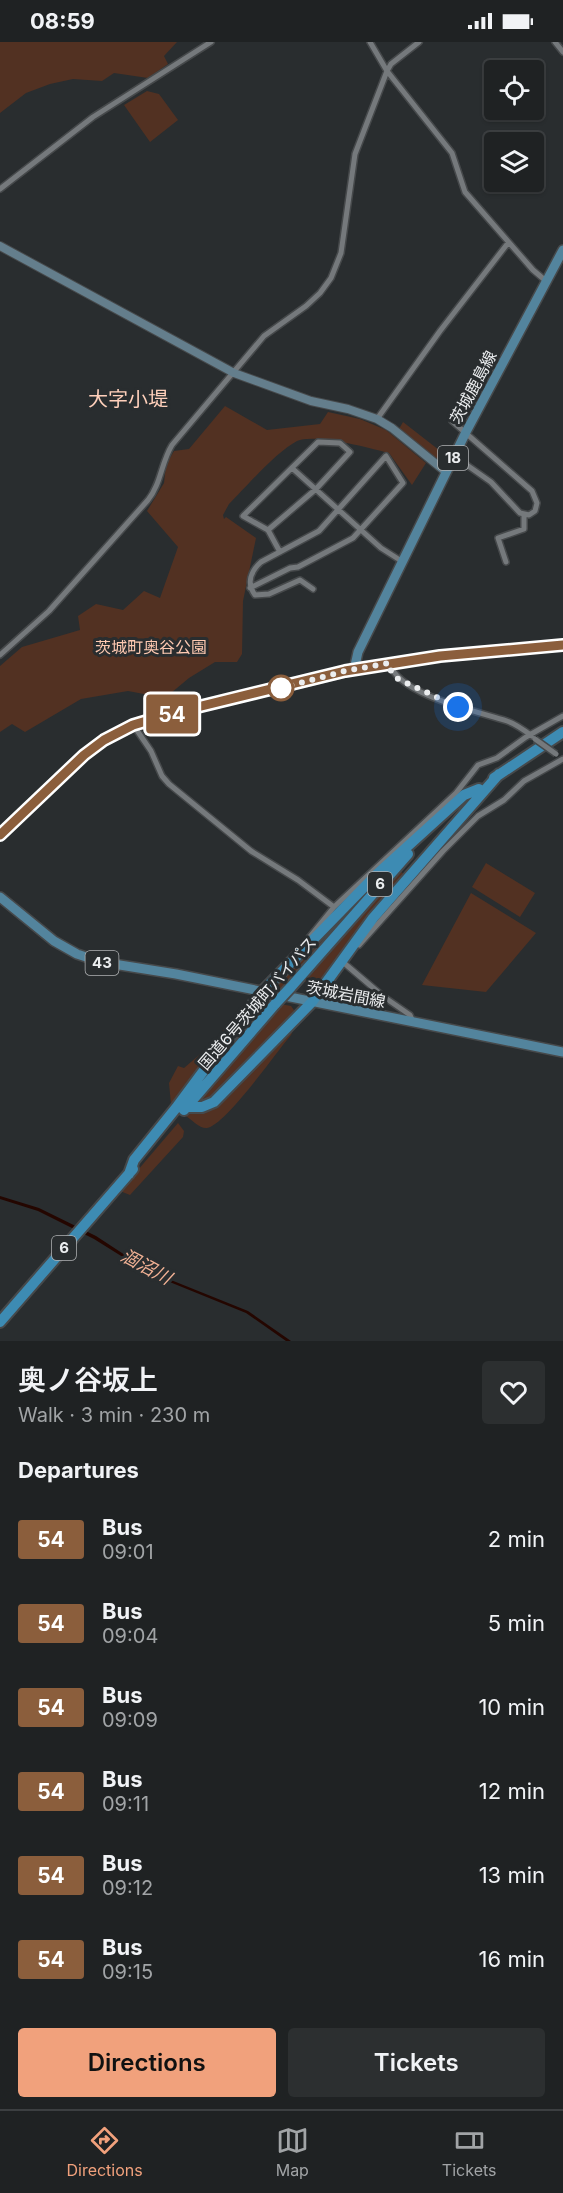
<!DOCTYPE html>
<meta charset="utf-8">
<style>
:root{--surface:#1f2223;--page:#2c2f30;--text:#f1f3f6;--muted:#a1a4a6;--line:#3c3f41;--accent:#f1a17c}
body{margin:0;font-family:Inter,"Noto Sans JP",sans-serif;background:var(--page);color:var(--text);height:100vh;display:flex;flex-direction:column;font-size:22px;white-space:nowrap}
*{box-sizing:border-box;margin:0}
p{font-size:20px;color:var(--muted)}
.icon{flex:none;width:33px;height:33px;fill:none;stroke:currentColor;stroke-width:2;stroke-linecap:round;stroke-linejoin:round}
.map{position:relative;height:1299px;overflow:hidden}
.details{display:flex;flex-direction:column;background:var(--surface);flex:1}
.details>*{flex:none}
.badge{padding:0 12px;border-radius:4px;font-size:21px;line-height:39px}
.tools{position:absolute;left:484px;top:18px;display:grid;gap:12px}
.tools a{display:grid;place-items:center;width:60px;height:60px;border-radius:6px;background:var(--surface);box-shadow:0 2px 4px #0004,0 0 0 2px var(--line);font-size:30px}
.you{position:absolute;width:30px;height:30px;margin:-15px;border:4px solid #fff;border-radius:50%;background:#1a73e8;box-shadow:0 0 0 9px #1a73e833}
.map>.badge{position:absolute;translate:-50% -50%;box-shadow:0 0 0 3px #fff}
h2{padding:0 18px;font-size:22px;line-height:54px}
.round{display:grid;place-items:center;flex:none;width:63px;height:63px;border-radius:6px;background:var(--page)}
.overview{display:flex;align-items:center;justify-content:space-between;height:102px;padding:0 18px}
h1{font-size:28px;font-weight:600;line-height:45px}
.cta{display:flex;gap:12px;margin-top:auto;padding:12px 18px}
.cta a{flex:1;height:69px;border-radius:6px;background:var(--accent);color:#111;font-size:24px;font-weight:600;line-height:69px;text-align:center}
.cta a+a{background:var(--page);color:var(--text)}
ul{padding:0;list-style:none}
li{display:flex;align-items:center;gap:18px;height:84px;padding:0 18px}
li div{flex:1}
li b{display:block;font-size:22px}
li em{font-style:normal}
li .badge{min-width:66px;font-weight:700;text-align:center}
.status{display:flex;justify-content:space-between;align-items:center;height:42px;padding:0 30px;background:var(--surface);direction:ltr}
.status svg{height:16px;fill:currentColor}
.tab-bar{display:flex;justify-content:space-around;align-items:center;height:84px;border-top:2px solid var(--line);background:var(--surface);font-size:16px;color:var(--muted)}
.tab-bar a{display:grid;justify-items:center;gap:3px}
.tab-bar .active{color:var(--accent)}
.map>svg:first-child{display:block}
</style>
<div class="status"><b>08:59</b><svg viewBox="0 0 49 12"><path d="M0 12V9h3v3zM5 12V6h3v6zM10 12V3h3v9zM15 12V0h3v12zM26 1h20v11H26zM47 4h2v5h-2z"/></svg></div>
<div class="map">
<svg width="563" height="1299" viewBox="0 0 563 1299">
<rect width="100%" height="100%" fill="#292d2f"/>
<path fill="#523122" d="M 0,0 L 177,0 L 164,14 L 168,22 L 148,36 L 114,31 L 102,39 L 73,37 L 50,42 L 26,51 L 0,71 Z
M 147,49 L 159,52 L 178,78 L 150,100 L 124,63 Z
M 225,364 L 267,388 L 320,382 L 328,370 L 360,377 L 386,388 L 426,421 L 412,443 L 389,411 C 370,406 314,391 297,399 C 276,410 247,444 229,462 L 223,473 L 224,477 L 226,475 L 256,496 L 243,559 L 242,612 L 237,620 L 215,620 L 189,636 L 165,656 L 128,649 L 81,657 L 25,690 L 12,682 L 0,690 L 0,624 L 22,605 L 80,588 L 78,574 L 96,562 L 123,568 L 144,549 L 160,556 L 178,505 L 147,469 L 164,441 L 166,423 L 174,409 L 189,407 Z
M 403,380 L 448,415 L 445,423 L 399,387 Z
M 393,821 L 284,946 L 280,946 L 278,938 Z
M 486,821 L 535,851 L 520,875 L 472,845 Z
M 399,828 L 406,834 L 314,948 L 309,952 L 304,948 L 309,941 L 301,939 Z
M 471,851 L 536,891 L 486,950 L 422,943 Z
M 258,959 L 271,960 L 188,1056 Z
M 280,962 L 291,964 L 296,971 L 210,1059 L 192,1063 Z
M 234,975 L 234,977 L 171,1062 L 169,1041 L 178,1024 L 184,1026 L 212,1002 Z
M 296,982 L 291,993 C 278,1008 223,1087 206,1086 C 199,1086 192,1078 186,1074 L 195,1069 Z
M 178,1081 L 184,1089 L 183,1095 L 130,1153 L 120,1149 Z"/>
<path fill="#240600" d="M 0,1154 L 39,1166 L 96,1194 L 151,1230 L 248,1269 L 291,1299 L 286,1299 L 246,1271 L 150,1232 L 94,1197 L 38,1169 L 0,1157 Z"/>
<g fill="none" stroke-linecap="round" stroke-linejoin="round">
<g stroke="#46494b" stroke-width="8">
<path id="street" d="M 370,0 L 387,29 L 452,111 L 465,150 L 533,228 L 546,239
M 555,0 L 563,10
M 0,147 L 93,75 L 211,0
M 377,377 L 440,289 L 508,201
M 452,379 L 532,449 L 537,461 L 535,469 L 529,473 L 520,471 L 491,440 L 454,414
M 292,426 L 381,506 L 403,520
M 268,488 L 316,447 L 350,410 L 340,401 L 318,400 L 243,474 L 268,488 L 280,510
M 506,520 L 498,496 L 524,487 L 524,473
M 250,546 L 290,526 L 298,525 L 353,496 L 403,441 L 386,414 L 319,489 L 261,520 C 251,529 246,541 255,553 L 269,552 L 300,538 L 313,547
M 0,613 L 49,569 L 148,458 C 161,442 161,421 172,403 L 264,294 L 306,264 L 320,251 L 331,236 L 341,211 L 355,112 L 387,29 L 391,22 L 419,0
M 389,621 C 400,654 477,669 507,679 C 516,682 524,688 532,694
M 134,684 L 151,709 L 162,734 L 169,742 L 251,809 L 298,838 L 334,865
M 303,903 L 334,865 L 456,751 L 478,723 L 497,716 L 526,695 L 563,674
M 359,903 L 443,809 L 478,774 L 504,758 L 524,739 L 563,717
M 344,921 L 384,955 L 410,973 L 413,980"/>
</g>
<g stroke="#46494b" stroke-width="10">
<path id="secondary" d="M 0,204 L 234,331 L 311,359 L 348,367 L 377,377 L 392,386 L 446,430
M 354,628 L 440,614 L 563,603"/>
</g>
<g stroke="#46494b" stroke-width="12">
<path id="primary" d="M 0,793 L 84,713 L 104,698 L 123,688 L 173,671 L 354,628 L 358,610 L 466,390 L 563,208
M 0,855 L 54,899 L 77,912 L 101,920 L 176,932 L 563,1010"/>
</g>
<g stroke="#46494b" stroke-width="14">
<path id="highway" d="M 494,736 L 563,690
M 290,946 L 408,812
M 186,1065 L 202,1065 L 214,1060 L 312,960 L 373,876 L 499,732
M 184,1068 L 276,961
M 129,1132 L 134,1118 L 176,1066 L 262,950 L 376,833 L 464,753 L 479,747
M 0,1280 L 133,1127"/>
</g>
<use href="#street" stroke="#75797c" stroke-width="5"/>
<use href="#secondary" stroke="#647e8c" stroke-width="8"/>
<use href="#primary" stroke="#53849d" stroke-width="9"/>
<use href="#highway" stroke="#3d8bb3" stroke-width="10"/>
<g stroke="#46494b" stroke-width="8" stroke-linecap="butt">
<path id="street-bridge" d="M 535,697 L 556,712"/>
</g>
<g stroke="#46494b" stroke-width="14" stroke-linecap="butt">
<path id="highway-bridge" d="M 276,961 L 290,946"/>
</g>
<use href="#street-bridge" stroke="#75797c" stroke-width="5"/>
<use href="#highway-bridge" stroke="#3d8bb3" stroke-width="10"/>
</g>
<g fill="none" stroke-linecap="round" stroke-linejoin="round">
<g stroke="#fff" stroke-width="14">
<path id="line" d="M 0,793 L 84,713 L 104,698 L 133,683 L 173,671 L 345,629 L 440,614 L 563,603"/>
</g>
<use href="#line" stroke="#8b5e3c" stroke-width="9"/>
<path stroke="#ebedef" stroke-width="6" stroke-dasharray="0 10.8" d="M 281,646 L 345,629 L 389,621 L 391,629 L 398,637 L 458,665"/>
</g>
<circle fill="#fff" stroke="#8b5e3c" stroke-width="3" cx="281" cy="646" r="12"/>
<g text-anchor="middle" stroke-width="6" stroke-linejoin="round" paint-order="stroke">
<g fill="#292d2f" stroke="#b1b3b5" stroke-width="1.5">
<rect x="438" y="404" width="30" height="24" rx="4.5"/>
<rect x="368" y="830" width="24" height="24" rx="4.5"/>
<rect x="85.5" y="909" width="33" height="24" rx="4.5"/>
<rect x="52" y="1194" width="24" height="24" rx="4.5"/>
</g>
<g font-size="15" font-weight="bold" fill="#ebedef">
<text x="453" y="421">18</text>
<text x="380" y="847">6</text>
<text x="102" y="926">43</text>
<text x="64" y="1211">6</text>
</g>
<g font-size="16" fill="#ebedef" stroke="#292d2f">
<text transform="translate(473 345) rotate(-62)" y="6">茨城鹿島線</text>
<text transform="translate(346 952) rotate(11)" y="6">茨城岩間線</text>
<text transform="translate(257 961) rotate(-49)" y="6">国道6号茨城町バイパス</text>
</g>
<g font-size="16" fill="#fec9b1" stroke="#292d2f">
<text x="151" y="611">茨城町奥谷公園</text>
</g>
<g font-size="18" font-style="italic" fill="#f3b295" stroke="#292d2f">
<text transform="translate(146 1225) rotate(28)" y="6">涸沼川</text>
</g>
<g font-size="20" fill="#ffd0bb" stroke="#292d2f">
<text x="128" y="364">大字小堤</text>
</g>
</g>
</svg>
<div class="tools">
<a><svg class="icon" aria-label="locate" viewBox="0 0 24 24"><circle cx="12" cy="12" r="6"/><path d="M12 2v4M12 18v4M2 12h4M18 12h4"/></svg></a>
<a><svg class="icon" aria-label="layers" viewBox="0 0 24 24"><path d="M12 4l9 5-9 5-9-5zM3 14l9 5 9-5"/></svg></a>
</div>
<div class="you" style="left:458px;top:665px"></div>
<b class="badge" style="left:172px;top:672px;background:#8b5e3c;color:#fff">54</b>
</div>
<section class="details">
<div class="overview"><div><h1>奥ノ谷坂上</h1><p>Walk · 3 min · 230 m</p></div><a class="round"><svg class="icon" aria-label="heart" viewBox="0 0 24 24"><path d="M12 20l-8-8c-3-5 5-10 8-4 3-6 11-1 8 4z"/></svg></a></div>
<h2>Departures</h2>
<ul>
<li><span class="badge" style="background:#8b5e3c;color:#fff">54</span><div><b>Bus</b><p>09:01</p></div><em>2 min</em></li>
<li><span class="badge" style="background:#8b5e3c;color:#fff">54</span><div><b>Bus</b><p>09:04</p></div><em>5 min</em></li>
<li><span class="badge" style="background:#8b5e3c;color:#fff">54</span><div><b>Bus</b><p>09:09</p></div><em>10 min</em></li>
<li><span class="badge" style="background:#8b5e3c;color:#fff">54</span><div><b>Bus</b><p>09:11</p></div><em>12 min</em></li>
<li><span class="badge" style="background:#8b5e3c;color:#fff">54</span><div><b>Bus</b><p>09:12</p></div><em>13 min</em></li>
<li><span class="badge" style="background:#8b5e3c;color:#fff">54</span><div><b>Bus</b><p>09:15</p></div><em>16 min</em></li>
</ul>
<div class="cta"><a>Directions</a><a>Tickets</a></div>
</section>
<nav class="tab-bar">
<a class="active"><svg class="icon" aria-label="directions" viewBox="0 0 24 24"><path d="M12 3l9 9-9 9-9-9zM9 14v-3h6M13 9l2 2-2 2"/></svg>Directions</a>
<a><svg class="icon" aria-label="map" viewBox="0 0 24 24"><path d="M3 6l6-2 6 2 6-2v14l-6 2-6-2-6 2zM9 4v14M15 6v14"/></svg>Map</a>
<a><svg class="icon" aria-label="tickets" viewBox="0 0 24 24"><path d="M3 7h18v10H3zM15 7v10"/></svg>Tickets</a>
</nav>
